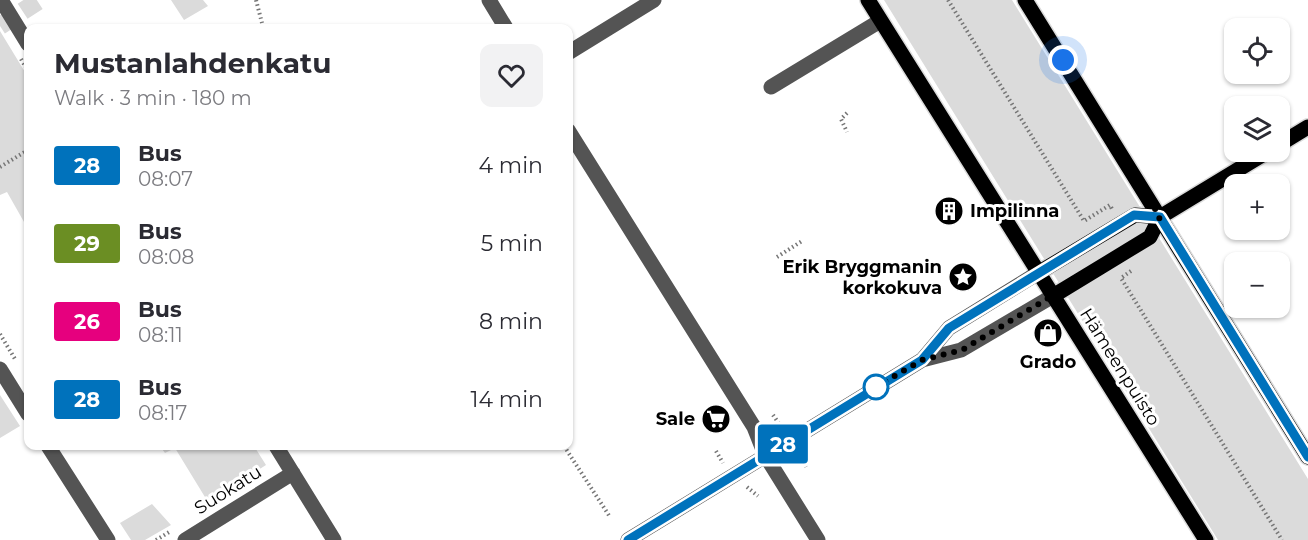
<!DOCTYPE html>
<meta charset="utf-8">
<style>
:root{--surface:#fff;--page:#f2f2f3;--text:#2b2b33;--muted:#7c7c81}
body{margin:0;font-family:Montserrat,sans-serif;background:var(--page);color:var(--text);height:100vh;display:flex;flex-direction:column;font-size:22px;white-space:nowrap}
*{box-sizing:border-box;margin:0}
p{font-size:20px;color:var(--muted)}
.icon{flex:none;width:33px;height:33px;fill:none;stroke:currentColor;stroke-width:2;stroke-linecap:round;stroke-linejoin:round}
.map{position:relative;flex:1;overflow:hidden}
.panel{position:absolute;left:24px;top:24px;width:549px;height:426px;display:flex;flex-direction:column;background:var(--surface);border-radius:12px;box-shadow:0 2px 4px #0004}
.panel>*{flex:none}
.badge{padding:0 12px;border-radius:4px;font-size:21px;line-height:39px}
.tools{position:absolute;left:1224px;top:18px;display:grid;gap:12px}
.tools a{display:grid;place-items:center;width:66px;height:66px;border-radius:12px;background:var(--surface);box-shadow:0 2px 4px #0004;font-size:30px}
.you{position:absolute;width:30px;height:30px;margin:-15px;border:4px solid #fff;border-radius:50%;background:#1a73e8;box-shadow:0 0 0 9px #1a73e833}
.map>.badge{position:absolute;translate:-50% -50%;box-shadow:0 0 0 3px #fff}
.round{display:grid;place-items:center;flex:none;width:63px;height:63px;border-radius:12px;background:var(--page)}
.head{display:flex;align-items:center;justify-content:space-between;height:102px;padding:0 30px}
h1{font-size:28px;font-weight:700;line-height:45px}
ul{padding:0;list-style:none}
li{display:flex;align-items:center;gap:18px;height:78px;padding:0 30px}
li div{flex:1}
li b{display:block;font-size:22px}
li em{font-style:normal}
li .badge{min-width:66px;font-weight:700;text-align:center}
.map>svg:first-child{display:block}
</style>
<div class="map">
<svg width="1308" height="540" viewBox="0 0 1308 540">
<rect width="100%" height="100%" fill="#fff"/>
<path fill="#dbdbdb" d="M 171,0 L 203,0 L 208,6 L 184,20 Z
M 884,0 L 1012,0 L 1308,479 L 1308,540 L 1218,540 Z
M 0,31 L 28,77 L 28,229 L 7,192 L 0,195 Z
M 0,395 L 20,426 L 0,438 Z
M 160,446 L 254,446 L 266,465 L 208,502 L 175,448 L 165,453 Z
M 152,504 L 171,525 L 145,540 L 131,540 L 120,523 Z"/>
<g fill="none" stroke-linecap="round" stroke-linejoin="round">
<path stroke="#d9d9d9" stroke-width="18" stroke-dasharray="18 9" stroke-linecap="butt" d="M 0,26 L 40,0"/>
<g stroke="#dbdbdb" stroke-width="18">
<path id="major" d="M 868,0 L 1206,540
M 1025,0 L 1308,457
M 1280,144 L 1308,127
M 1038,273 L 1135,215 L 1160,217
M 1053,296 L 1150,237 L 1160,217 L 1267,152"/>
</g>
<path stroke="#767676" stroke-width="4" stroke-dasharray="1.5 3" stroke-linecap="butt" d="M 256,0 L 262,23
M 948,0 L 1084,221 L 1110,205 L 1113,211
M 21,59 L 28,71
M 847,113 L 841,119 L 847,132
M 0,167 L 28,150
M 777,257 L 802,241
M 1131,271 L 1121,278 L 1282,540
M 0,334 L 15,359
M 773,415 L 782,428
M 564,446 L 610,517
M 716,451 L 723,463
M 799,455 L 806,467
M 747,487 L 758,496
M 156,540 L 171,531"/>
<path stroke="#545454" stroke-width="15" d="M 1,0 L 28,44
M 489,0 L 506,28
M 568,53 L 654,0
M 771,87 L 880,21
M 568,130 L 754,427 L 765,455 L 818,540
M 922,360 L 961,350 L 1053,296
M 0,369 L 28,414
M 48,446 L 108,540
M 276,446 L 334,540
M 185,540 L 293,473
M 628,540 L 922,360 L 949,328 L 1038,273"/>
<use href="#major" stroke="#000" stroke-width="15"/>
</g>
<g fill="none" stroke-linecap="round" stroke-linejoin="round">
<g stroke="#fff" stroke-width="14">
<path id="line" d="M 628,540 L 922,360 L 949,328 L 1134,215 L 1160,217 L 1308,457"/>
</g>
<use href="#line" stroke="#0072bc" stroke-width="9"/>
<path stroke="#000" stroke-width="6" stroke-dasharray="0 10.8" d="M 876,387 L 922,360 L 962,350 L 1150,237 L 1160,217 L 1063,60"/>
</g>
<defs>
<g id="building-disc" transform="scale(1.5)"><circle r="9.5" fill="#000" stroke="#fff"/><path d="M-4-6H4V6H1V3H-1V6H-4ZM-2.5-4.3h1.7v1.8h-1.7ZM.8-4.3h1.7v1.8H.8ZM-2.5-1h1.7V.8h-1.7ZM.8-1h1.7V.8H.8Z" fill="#fff"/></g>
<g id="sight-disc" transform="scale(1.5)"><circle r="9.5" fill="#000" stroke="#fff"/><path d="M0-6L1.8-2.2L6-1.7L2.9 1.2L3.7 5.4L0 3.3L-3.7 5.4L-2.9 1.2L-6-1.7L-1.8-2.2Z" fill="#fff"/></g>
<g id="shop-disc" transform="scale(1.5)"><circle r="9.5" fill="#000" stroke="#fff"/><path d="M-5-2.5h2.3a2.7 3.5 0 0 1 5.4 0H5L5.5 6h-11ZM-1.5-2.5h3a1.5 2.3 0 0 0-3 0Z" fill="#fff"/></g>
<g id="supermarket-disc" transform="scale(1.5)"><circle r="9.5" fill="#000" stroke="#fff"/><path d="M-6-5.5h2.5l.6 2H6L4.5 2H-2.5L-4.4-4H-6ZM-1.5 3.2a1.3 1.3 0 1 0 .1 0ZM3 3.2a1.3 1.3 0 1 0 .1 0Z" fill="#fff"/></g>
</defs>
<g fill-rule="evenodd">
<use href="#building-disc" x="949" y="211"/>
<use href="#sight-disc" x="963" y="277"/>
<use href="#shop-disc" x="1048" y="333"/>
<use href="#supermarket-disc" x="716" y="419"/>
</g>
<circle fill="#fff" stroke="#0072bc" stroke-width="3" cx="876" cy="387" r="12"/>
<g text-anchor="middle" stroke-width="6" stroke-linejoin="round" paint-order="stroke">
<g font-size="18" font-weight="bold" fill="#000" stroke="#fff" text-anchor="end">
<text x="970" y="217" text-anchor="start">Impilinna</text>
<text x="942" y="273">Erik Bryggmanin<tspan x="942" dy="21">korkokuva</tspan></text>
<text x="1048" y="368" text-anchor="middle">Grado</text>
<text x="695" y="425">Sale</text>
</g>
<g font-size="18" fill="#000" stroke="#fff">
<text transform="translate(1120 367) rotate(58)" y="6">Hämeenpuisto</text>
<text transform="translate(228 490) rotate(-32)" y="6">Suokatu</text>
</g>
</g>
</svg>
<div class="tools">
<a><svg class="icon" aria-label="locate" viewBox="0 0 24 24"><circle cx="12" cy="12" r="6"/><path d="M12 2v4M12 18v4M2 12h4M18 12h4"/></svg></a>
<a><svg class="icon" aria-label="layers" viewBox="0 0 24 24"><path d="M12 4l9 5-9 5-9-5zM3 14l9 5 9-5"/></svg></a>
<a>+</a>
<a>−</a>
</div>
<div class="you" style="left:1063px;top:60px"></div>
<b class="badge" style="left:783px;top:444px;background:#0072bc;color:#fff">28</b>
<section class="panel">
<div class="head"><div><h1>Mustanlahdenkatu</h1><p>Walk · 3 min · 180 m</p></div><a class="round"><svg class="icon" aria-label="heart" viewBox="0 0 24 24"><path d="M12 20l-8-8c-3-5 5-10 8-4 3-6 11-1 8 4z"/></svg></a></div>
<ul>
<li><span class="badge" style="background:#0072bc;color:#fff">28</span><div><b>Bus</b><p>08:07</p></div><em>4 min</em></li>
<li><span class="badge" style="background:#6b8e23;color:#fff">29</span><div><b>Bus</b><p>08:08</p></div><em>5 min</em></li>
<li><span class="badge" style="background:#e6007e;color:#fff">26</span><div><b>Bus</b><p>08:11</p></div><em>8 min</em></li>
<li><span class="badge" style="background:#0072bc;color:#fff">28</span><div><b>Bus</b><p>08:17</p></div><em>14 min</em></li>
</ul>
</section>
</div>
